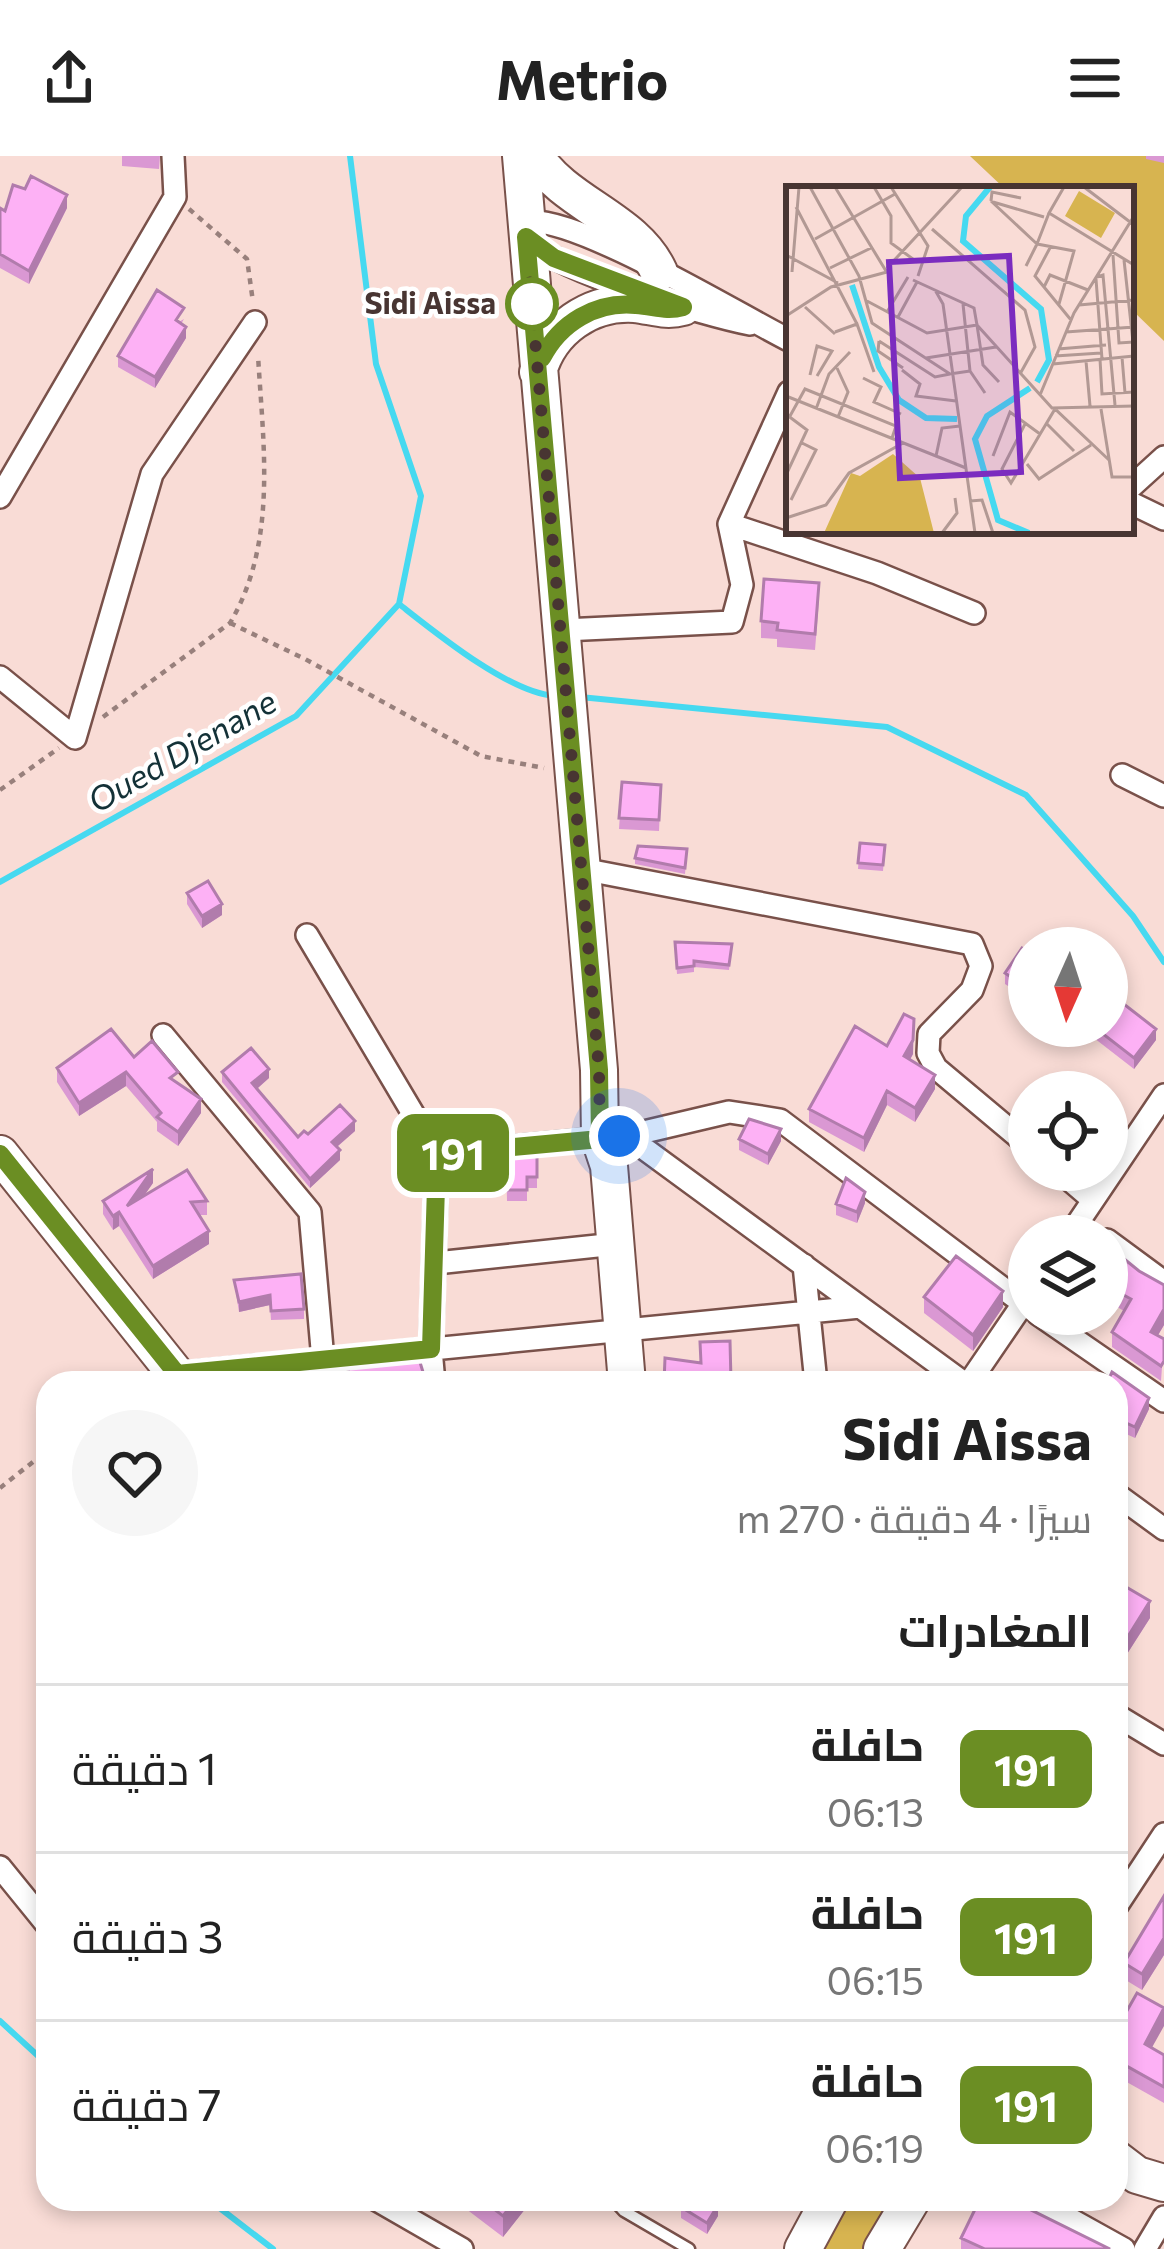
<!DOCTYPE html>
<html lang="ar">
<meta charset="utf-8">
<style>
:root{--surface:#fff;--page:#f6f6f6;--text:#222;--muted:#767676;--line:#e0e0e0}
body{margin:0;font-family:Commissioner,Cairo,sans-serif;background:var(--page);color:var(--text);direction:rtl;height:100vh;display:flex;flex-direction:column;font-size:45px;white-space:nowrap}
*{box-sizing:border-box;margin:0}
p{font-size:39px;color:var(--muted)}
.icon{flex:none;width:66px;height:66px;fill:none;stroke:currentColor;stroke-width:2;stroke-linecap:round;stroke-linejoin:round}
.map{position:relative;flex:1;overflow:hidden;direction:ltr}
.sheet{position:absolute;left:36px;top:1215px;width:1092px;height:840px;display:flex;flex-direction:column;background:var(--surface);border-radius:36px;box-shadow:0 6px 18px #0003;direction:rtl}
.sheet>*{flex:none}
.badge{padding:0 24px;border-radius:18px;font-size:42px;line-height:78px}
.needle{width:78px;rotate:183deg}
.tools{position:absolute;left:1008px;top:771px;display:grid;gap:24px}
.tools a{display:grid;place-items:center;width:120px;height:120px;border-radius:50%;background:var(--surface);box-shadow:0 6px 18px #0003;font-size:60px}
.you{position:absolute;width:60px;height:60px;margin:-30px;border:9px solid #fff;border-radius:50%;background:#1a73e8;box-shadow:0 0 0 18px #1a73e833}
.map>.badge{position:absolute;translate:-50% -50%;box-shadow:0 0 0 6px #fff}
h2{padding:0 36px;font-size:45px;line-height:108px}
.round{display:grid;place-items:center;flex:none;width:126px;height:126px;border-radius:63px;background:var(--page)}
.head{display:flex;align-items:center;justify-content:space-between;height:204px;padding:0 36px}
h1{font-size:57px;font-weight:700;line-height:90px}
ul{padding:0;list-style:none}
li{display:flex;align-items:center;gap:36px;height:168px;padding:0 36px;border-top:3px solid var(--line)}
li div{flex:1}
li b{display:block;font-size:45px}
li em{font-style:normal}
li .badge{min-width:132px;font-weight:700;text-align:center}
header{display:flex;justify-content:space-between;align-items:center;height:156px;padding:0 36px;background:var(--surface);font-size:54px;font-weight:700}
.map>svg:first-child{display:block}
</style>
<header><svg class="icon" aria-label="menu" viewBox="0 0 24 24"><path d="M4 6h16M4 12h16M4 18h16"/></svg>Metrio<svg class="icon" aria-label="share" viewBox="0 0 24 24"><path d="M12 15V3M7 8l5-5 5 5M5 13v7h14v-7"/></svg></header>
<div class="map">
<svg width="1164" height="2093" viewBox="0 0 1164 2093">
<rect width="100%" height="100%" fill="#f9dcd6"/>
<path fill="#d7b450" d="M 970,0 L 1164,0 L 1164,185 L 1131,153 L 1131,33 L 1005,33 Z
M 847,2043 L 893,2043 L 864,2093 L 819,2093 Z"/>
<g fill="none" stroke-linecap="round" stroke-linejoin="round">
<path stroke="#46d9f0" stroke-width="6" d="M 399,448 C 436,477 508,536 554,540
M 580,541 L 887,571 L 1026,639 L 1133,760 L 1164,806
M 0,726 L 296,560 L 399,448 L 421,340 L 376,208 L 350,0
M 0,1865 L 48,1909
M 208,2043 L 273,2093"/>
<g stroke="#79514a" stroke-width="15">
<path id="service" d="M 613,2043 L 624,2055 L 689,2093"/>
</g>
<g stroke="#79514a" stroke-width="26">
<path id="minor" d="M 526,66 C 574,58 739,159 789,184
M 529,84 C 557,115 704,159 750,168
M 1131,331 L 1164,301
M 0,341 L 175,41 L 173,0
M 1131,347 L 1164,363
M 729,368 L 877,417 L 974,457
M 564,474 L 732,466 L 742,429 L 729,368 L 789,236
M 0,521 L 75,582 L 152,318 L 255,166
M 1122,619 L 1164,640
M 582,713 L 972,788 L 981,810 L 972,834 L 929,878 L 928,897 L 936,912 L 1029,990
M 307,779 L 437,998 L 431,1193 L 434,1227
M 163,879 L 310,1056 L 325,1227
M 627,980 L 729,956 L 780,964 L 1029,1152
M 437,998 L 627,980 L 964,1227
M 1058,1014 L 1093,1044
M 1069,1080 L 1164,939
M 1107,1084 L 1164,1126
M 436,1107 L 616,1088
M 804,1109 L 816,1227
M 1038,1158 L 1164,1245
M 177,1218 L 860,1151
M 969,1227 L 1029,1139
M 1116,1338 L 1164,1373
M 1116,1559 L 1164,1588
M 0,1711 L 48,1770
M 1116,1751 L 1164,1678
M 375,2043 L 462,2093
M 1034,2043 L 1124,2093
M 1145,2093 L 1164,2061"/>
</g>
<g stroke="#79514a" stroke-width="40">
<path id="primary" d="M 521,0 L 599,914 L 600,983 L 609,1010 L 627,1227
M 535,0 C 566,49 635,63 659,116
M 538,216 C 550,173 590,145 635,148 C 653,150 665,156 683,151
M 0,998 L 183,1227
M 1116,2003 L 1137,2019 L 1164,2027
M 803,2093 L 830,2043
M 882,2093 L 912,2043"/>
</g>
<path stroke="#98807c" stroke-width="4.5" stroke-dasharray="6 6" stroke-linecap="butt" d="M 189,53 L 247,103 L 253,146
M 230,467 L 305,503 L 481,600 L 544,612
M 103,561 L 230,467 C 278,386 263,288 258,199
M 0,634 L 59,592
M 131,1227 L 140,1219
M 0,1332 L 48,1294"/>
<use href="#service" stroke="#fff" stroke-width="10"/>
<use href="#minor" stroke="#fff" stroke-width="21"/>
<use href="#primary" stroke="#fff" stroke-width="36"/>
</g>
<path fill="#da98d3" d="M 122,0 L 160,0 L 159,13 L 122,10 Z
M 1146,0 L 1164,0 L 1164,7 L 1146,3 Z
M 0,52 L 5,55 L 67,52 L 29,128 L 0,112 Z
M 184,163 L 181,168 L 186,182 L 155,232 L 118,211 L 118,200 Z
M 819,444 L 815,494 L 777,491 L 777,483 L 761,482 L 761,465 Z
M 622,626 L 661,629 L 659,675 L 619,673 Z
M 860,687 L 885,689 L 883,715 L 858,713 Z
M 687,693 L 685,718 L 635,708 L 635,702 Z
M 187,737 L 222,759 L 202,772 L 187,748 Z
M 675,786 L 732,788 L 729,814 L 694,811 L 694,816 L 677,818 Z
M 1029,796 L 1029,835 L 1025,841 L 1005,828 L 1005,817 Z
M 1040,870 L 1071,870 L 1059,887 L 1040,875 Z
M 1094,871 L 1156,884 L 1134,913 L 1094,882 Z
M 887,890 L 913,898 L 910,904 L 935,933 L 915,966 L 887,949 L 864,996 L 809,966 L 809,953 Z
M 134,901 L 178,928 L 201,957 L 178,990 L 157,975 L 157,966 L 126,930 L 79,960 L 57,926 L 57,912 Z
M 222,916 L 269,922 L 257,933 L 298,981 L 308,978 L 355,975 L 337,991 L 340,1004 L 310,1032 L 222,926 Z
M 445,954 L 464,956 L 463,979 L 444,977 Z
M 739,983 L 781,985 L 768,1009 L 739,994 Z
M 506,995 L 537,996 L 537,1032 L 527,1032 L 527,1045 L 507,1045 Z
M 153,1027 L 143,1041 L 207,1045 L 207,1059 L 199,1059 L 209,1088 L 153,1123 L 119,1070 L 113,1074 L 103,1058 L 103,1045 Z
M 865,1047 L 857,1067 L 836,1059 L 836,1048 Z
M 1107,1089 L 1139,1115 L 1164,1129 L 1164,1169 L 1158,1179 L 1164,1183 L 1161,1225 L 1112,1191 L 1112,1176 L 1124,1155 L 1107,1145 Z
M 234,1124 L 304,1153 L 304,1163 L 271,1164 L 270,1149 L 239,1156 Z
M 924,1141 L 1003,1151 L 973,1195 L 924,1157 Z
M 1116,1227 L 1149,1253 L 1135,1282 L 1124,1277 L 1119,1288 L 1116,1287 Z
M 1116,1425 L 1150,1462 L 1127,1498 L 1116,1492 Z
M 1164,1740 L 1164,1799 L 1142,1834 L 1124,1823 L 1124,1807 Z
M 1116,1865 L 1164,1899 L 1164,1947 L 1116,1920 Z
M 453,2043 L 533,2043 L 503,2081 Z
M 686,2043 L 715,2043 L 713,2046 L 718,2060 L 707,2078 L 681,2062 L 681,2051 Z
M 961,2082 L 1110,2093 L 961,2093 Z"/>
<path fill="#b17cac" d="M 67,39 L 67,52 L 29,128 L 29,115 Z
M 186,171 L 186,182 L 155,232 L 155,221 Z
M 222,748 L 222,759 L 202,772 L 202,760 Z
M 914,863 L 913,898 L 904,914 L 904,900 Z
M 1063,870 L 1071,870 L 1059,887 L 1059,876 Z
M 1156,873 L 1156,884 L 1134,913 L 1134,902 Z
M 269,913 L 269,922 L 252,937 L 252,927 Z
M 126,916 L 126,930 L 79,960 L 79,947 Z
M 935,919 L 935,933 L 915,966 L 915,952 Z
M 887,935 L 887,949 L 864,996 L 864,982 Z
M 201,943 L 201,957 L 178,990 L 178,976 Z
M 355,965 L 355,975 L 332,995 L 332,986 Z
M 781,973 L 781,985 L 768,1009 L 768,998 Z
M 340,994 L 340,1004 L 310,1032 L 310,1023 Z
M 153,1013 L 153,1027 L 127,1064 L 127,1050 Z
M 865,1036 L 865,1047 L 857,1067 L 857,1056 Z
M 119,1056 L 119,1070 L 113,1074 L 113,1060 Z
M 209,1075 L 209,1088 L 153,1123 L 153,1110 Z
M 1003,1135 L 1003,1151 L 973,1195 L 973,1179 Z
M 270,1139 L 270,1149 L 239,1156 L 239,1146 Z
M 1164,1153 L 1164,1169 L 1151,1191 L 1151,1176 Z
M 1149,1242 L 1149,1253 L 1135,1282 L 1135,1271 Z
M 1124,1266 L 1124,1277 L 1119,1288 L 1119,1277 Z
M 1150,1445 L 1150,1462 L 1127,1498 L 1127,1482 Z
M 1164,1782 L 1164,1799 L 1142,1834 L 1142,1818 Z
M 1164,1854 L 1164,1870 L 1145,1904 L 1145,1888 Z
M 516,2043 L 533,2043 L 503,2081 L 503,2060 Z
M 718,2049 L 718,2060 L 707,2078 L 707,2067 Z"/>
<path fill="#fdb1f5" stroke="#b17cac" stroke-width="3" d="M 31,20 L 67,39 L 29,115 L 0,98 L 0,52 L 5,55 L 13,29 L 25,33 Z
M 157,134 L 184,152 L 176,164 L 186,171 L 155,221 L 118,200 Z
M 764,423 L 819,427 L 815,478 L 777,474 L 778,467 L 761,465 Z
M 622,626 L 661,629 L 659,664 L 619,662 Z
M 860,687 L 885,689 L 883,709 L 858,707 Z
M 638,690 L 687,693 L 685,712 L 635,702 Z
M 208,725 L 222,748 L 202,760 L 187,737 Z
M 675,786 L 732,788 L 729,809 L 694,805 L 694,810 L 677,812 Z
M 1022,792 L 1029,796 L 1029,824 L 1025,830 L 1005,817 Z
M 1116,842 L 1156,873 L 1134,902 L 1094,871 L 1107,870 L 1107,854 Z
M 904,858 L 914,863 L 913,884 L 904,900 L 935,919 L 915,952 L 887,935 L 864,982 L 809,953 L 855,870 L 887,890 Z
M 111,873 L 134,901 L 152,885 L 178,916 L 170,922 L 201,943 L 178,976 L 157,961 L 161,957 L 126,916 L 79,947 L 57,912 Z
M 251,892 L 269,913 L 252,927 L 298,981 L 304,975 L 308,978 L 340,949 L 355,965 L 332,986 L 340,994 L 310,1023 L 222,916 Z
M 445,954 L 464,956 L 463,973 L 444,971 Z
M 749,963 L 781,973 L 768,998 L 739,983 Z
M 506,995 L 537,996 L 537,1021 L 527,1021 L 527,1034 L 507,1034 Z
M 153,1013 L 127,1050 L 187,1014 L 207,1045 L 191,1046 L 209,1075 L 153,1110 L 119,1056 L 113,1060 L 103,1045 Z
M 846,1022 L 865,1036 L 857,1056 L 836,1048 Z
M 1083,1070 L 1095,1080 L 1071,1080 L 1072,1079 Z
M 1107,1089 L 1139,1115 L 1164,1129 L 1164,1153 L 1151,1176 L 1164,1183 L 1164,1205 L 1161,1210 L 1112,1176 L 1131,1143 L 1107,1130 Z
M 956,1100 L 1003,1135 L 973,1179 L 924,1141 Z
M 301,1118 L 304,1153 L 271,1155 L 270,1139 L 239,1146 L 234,1124 Z
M 730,1185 L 731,1225 L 798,1221 L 798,1227 L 664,1227 L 665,1202 L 701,1207 L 700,1186 Z
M 377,1197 L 377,1205 L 419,1203 L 423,1216 L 423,1227 L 349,1227 L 348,1198 Z
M 1112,1216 L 1149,1242 L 1135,1271 L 1124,1266 L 1119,1277 L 1116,1276 L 1116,1227 L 1107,1227 Z
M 1116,1425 L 1150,1445 L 1127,1482 L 1116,1475 Z
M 1164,1740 L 1164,1782 L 1142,1818 L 1124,1807 Z
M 1137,1837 L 1164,1852 L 1145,1888 L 1164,1899 L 1164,1931 L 1116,1904 L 1116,1865 L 1120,1867 Z
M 481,2043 L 516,2043 L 503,2060 Z
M 686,2043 L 709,2043 L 718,2049 L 707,2067 L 681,2051 Z
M 980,2043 L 1009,2043 L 1110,2093 L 985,2093 L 961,2082 Z"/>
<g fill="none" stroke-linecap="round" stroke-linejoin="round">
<g stroke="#fff" stroke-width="27">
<path id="line" d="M 0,998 L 177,1218 L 431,1193 L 437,998 L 600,983 L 599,914 L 526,81 L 554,102 L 683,151 C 666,156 654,150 636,149 C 596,145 560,167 542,202"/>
</g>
<use href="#line" stroke="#6b8e23" stroke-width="18"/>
<path stroke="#483532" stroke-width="12" stroke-dasharray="0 21.6" d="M 532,148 L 530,126 L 599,914 L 600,983 L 619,980"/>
</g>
<circle fill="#fff" stroke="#6b8e23" stroke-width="6" cx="532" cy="148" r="24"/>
<g text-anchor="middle" stroke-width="9" stroke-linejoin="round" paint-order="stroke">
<g font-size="30" font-weight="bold" fill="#483532" stroke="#fff" text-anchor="end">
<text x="496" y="158">Sidi Aissa</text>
</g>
<g font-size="33" font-style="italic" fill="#133137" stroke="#fff">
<text transform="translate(182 595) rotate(-30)" y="12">Oued Djenane</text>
</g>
</g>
<g transform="translate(786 30)">
<rect width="348" height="348" fill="#f9dcd6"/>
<path d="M 293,5 L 329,27 L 315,52 L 279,30 ZM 107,268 L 134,292 L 148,347 L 38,347 L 65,287 L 74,290 Z" fill="#d7b450"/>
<path fill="none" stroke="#46d9f0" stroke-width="6" d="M 204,1 L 180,30 L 177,55 L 255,123 L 263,174 L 251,196M 66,99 L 93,181 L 113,214 L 140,232 L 171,233M 243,347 L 212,334 L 189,253 L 201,230 L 244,202"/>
<path fill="none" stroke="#b29994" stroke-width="3" d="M 24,1 L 73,90 L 86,137 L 164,188 L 184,185M 49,1 L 100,85M 88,1 L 105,30 L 105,57 L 131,76M 105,1 L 142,60 L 132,90M 278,1 L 263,27 L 348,79M 298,1 L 348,39M 205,15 L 251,58 L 263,27M 205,15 L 206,6 L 235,12M 207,16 L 258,31M 10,21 L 71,138M 146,43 L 239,124 L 249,161 L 234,188M 29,53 L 109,8M 265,60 L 249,90 L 285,134M 327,69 L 333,157 L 348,156M 2,70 L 52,97M 338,74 L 347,156M 240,80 L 251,58 L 288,65 L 273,118M 44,82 L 85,62M 101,82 L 176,1M 6,86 L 13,1M 311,91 L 317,89 L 329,219M 310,93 L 316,173M 127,94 L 188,122 L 191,139 L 266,222 L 348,220M 258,101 L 264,89 L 302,104M 149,104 L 157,118 L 189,347M 81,115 L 141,147 L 191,139 L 197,179 L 213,196M 177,118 L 184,185 L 199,207M 293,119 L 348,114M 19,121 L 49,148M 101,126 L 122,91M 0,130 L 45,101 L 101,86M 112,131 L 131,96M 49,146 L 71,138 L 88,186M 280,146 L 348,141M 93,155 L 149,191 L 164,188M 93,155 L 92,165 L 117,182M 272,163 L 320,159M 269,170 L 315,167M 336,171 L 339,207M 140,172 L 210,161M 314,173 L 316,208 L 348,206M 300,175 L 304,220M 267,178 L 348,170M 51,182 L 62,206 L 52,231M 116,184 L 134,198 L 130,210 L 170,215M 24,189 L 31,160 L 46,165 L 31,190M 77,192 L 95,201 L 88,216 L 115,228M 254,209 L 288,127 L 348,30M 0,210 L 180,282M 30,223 L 43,188 L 64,166M 315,223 L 326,291 L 348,291M 4,230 L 19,203 L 110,240 L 106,252M 260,237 L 288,265M 239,238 L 216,283 L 225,297 L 269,223 L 323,274M 150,270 L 156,242 L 174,240M 207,270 L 224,226 L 254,248M 241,278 L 253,293 L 305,259M 0,289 L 21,244 L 1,229M 5,314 L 30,264 L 16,257M 184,315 L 196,314 L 207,347M 0,332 L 40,319 L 63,287 L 117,257M 156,347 L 171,327 L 169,312"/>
<path fill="#7b2cbf" fill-opacity="0.15" stroke="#7b2cbf" stroke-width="6" d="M 223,70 L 235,286 L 114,292 L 103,76 Z"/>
<rect width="348" height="348" fill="none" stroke="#483532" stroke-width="6"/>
</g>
</svg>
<div class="tools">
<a><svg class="needle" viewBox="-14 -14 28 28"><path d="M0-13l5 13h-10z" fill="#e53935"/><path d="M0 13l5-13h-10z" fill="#767676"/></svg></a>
<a><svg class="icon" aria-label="locate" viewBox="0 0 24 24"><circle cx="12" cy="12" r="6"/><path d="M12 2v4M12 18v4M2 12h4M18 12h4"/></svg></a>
<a><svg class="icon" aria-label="layers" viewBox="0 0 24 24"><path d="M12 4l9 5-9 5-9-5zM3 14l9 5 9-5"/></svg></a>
</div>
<div class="you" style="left:619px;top:980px"></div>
<b class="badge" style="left:453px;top:997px;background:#6b8e23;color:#fff">191</b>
<section class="sheet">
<div class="head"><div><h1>Sidi Aissa</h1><p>سيرًا · 4 دقيقة · 270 m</p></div><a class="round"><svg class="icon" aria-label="heart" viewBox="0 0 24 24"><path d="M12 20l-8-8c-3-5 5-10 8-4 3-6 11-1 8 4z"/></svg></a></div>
<h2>المغادرات</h2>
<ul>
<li><span class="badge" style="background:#6b8e23;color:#fff">191</span><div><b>حافلة</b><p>06:13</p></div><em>1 دقيقة</em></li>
<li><span class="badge" style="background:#6b8e23;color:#fff">191</span><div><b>حافلة</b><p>06:15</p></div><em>3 دقيقة</em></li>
<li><span class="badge" style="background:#6b8e23;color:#fff">191</span><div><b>حافلة</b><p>06:19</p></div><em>7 دقيقة</em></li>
</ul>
</section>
</div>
